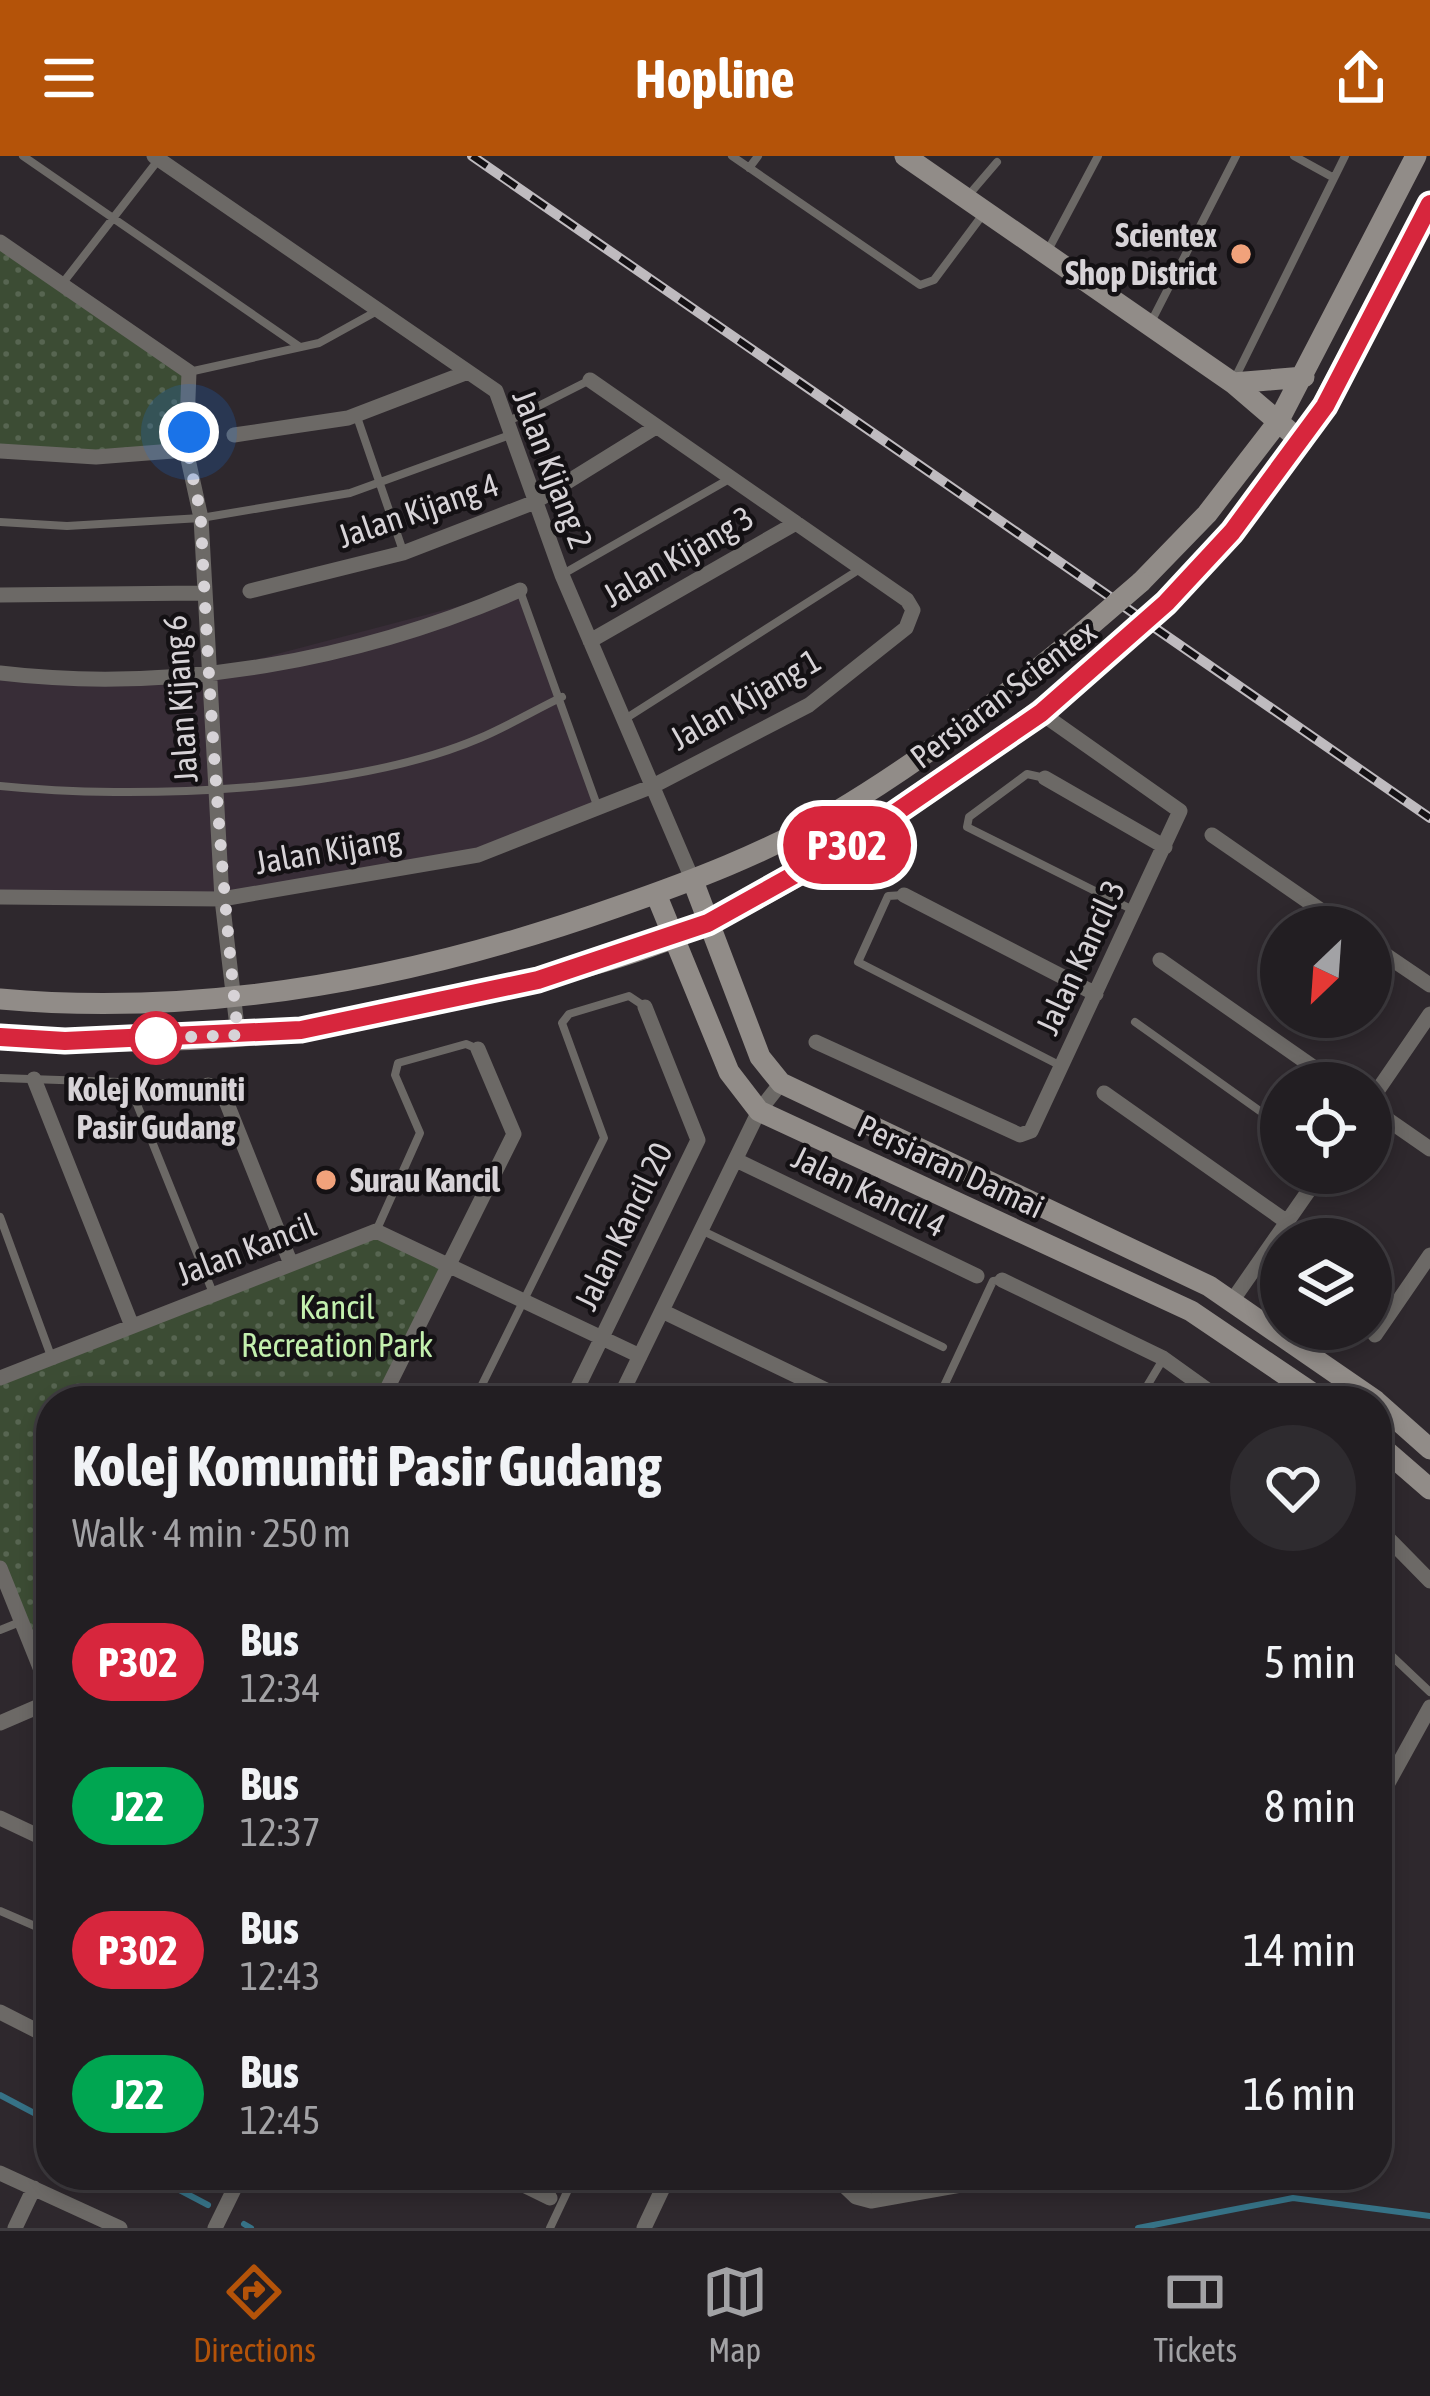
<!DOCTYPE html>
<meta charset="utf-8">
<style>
:root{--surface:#221e22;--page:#2e2b2f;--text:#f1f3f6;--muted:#a2a2a5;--line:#3f3c40;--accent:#b45309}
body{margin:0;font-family:"Asap Condensed",sans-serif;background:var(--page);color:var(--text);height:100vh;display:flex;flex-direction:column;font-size:45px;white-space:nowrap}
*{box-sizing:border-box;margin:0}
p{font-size:39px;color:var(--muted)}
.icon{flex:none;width:66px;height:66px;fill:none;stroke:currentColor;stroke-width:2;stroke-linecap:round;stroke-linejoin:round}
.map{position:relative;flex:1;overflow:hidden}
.panel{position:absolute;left:36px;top:1230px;width:1356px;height:804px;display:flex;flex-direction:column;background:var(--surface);border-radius:48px;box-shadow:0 6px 18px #0003,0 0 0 3px var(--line)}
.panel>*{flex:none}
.badge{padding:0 24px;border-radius:39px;font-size:42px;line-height:78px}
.needle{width:78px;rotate:205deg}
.fabs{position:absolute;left:1260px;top:750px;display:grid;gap:24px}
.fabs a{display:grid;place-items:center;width:132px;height:132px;border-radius:50%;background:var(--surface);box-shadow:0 6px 18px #0003,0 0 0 3px var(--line);font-size:60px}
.you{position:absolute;width:60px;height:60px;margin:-30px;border:9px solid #fff;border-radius:50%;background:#1a73e8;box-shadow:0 0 0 18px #1a73e833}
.map>.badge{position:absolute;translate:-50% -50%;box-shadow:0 0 0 6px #fff}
.round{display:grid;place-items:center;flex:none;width:126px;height:126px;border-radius:63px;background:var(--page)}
.summary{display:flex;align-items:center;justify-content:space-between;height:204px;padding:0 36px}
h1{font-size:57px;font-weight:700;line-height:90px}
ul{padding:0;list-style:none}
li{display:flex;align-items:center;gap:36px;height:144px;padding:0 36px}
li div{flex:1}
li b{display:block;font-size:45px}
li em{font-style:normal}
li .badge{min-width:132px;font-weight:700;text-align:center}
header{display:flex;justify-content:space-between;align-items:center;height:156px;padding:0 36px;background:var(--accent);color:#fff;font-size:54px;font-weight:700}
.tabs{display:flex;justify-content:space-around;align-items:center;height:168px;border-top:3px solid var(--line);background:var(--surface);font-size:33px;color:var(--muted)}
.tabs a{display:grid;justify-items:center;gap:6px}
.tabs .selected{color:var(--accent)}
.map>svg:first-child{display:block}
</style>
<header><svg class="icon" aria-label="menu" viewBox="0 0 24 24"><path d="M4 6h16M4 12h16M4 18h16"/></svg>Hopline<svg class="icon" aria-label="share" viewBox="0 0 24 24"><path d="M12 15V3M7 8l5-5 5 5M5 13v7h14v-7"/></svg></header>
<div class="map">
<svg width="1430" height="2072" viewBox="0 0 1430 2072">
<defs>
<pattern id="grass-dots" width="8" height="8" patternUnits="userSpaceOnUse" patternTransform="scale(3)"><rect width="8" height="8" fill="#3c4c34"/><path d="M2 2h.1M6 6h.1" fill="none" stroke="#576551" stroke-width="1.8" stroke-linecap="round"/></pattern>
</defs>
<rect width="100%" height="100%" fill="#2e282d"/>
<path fill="#382d37" d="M 520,434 L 599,654 L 478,699 L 222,743 L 0,741 L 0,517 L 208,516 Z"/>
<path fill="url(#grass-dots)" d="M 0,87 L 189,216 L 186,294 L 0,295 Z
M 376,1075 L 452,1109 L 381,1245 L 51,1245 L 51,1522 L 0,1406 L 0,1222 Z"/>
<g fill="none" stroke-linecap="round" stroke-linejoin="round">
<path stroke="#367286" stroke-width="6" d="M 0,1939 L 51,1966
M 151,2019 L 208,2049
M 244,2068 L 251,2072
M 1138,2072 L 1293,2042 L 1430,2060"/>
<path stroke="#6c6966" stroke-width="8" d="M 23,0 L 300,191
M 732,0 L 920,129 L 934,124 L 984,57
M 1294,0 L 1334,22
M 749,12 L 758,0
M 967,41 L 997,6
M 1047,96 L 1098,0
M 62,128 L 159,3
M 1150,168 L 1236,0
M 189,216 L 319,187 L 377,155
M 1236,220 L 1345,0
M 356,258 L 403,395
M 507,266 L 588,225
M 0,366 L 67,370 L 201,362 L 350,337 L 510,279
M 563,418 L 731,322
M 520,435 L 598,652
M 625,563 L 860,413
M 1045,622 L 1027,618 L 969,661 L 967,671 L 1133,754
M 0,630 C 136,644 354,636 480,582 C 508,570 535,554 562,541
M 904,739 L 888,740 L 858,806 L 1061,910
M 1135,866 L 1281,970
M 0,922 L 208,929
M 128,926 L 213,1137
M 0,1061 L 51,1200
M 377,1073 L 420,977 L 395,919 L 398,907 L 466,888 L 478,893
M 703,1075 L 943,1191
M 627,1230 L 659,1245
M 474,1245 L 604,982 L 562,867 L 569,858 L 629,840 L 644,850
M 937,1245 L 993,1125 L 1002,1124
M 1138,1245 L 1162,1205
M 0,1474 L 20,1466
M 1377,1486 L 1430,1536
M 0,1755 L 51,1777
M 550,2072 L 575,2019"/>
<path stroke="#6c6966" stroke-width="15" d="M 154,0 L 496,235 L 562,419 L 693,725
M 0,86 L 189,216 L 186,294 L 201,362 L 222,743 L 238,879
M 234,279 L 348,262 L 468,216
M 0,295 L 96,301 L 186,294
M 250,435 L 403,397 L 535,346 L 656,271
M 0,439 L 202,437
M 590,485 L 796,367
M 0,517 C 175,538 360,504 520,434
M 1045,622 L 1165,691
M 1212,679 L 1345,771
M 904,739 L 1096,838
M 0,741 L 222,743 L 478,699 L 653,630 L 809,549 L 906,472 L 913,454 L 907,444 L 590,224
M 1371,789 L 1430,829
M 1160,804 L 1336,927
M 816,886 L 1020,979 L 1031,975 L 1180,655 L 1041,557
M 34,923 L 132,1170
M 208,929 L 222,935 L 291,1108
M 1104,937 L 1287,1066
M 1371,944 L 1430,858
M 1371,952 L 1430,993
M 736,1004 L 977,1120
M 1002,1124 L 1163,1202 L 1223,1245
M 1232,1145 L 1321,1017
M 662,1155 L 849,1245
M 1375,1179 L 1430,1099
M 0,1222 L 376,1075 L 640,1200
M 381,1245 L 514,978 L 478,893
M 571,1245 L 698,984 L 645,851
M 618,1245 L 759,955 L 781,927
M 1377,1371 L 1430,1425
M 0,1412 L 51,1539
M 0,1567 L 51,1545
M 1377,1610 L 1390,1623
M 1377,1647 L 1430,1551
M 0,1662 L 51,1686
M 0,1856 L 51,1882
M 0,2017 L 120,2072
M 503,2019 L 550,2042
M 833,2019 L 856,2041 L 871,2045 L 1017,2019
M 15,2072 L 34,2032
M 215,2072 L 241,2019
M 644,2072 L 669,2019"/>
<path stroke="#918c88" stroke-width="21" d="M 905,0 L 1233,227 L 1302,286
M 1233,227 L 1304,221
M 1141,426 L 1207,358 L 1278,266 L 1416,0
M 1166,447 L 1232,376 L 1306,279 L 1430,48
M 693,725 L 760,901 L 781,927 L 1209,1130 L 1376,1245
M 656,738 L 729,916 L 759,955 L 1191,1155 L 1324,1245
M 0,843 C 211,862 419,821 617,751 C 692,725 766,697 834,657 C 922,605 1005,540 1084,475
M 0,881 C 98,887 202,887 300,874 C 356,866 413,850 469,838 C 547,822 630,803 704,769 C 855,699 989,595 1118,492
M 1377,1246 L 1430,1293
M 1377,1287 L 1430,1333"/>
<g stroke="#bfbbbf" stroke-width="10">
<path id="rail" d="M 472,0 L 1430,662"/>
</g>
<use href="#rail" stroke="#141114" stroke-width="6" stroke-dasharray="18" stroke-linecap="butt"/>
<path stroke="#918c88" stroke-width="21" d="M 1084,475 L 1141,426
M 1118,492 L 1166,447"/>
</g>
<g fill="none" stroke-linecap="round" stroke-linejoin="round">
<g stroke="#fff" stroke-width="27">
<path id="line" d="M 0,881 L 65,885 L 301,874 L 538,824 L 708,767 L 853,686 L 1041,557 L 1166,447 L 1232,376 L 1325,250 L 1430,48"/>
</g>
<use href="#line" stroke="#d7263d" stroke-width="18"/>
<path stroke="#d7d3d7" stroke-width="12" stroke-dasharray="0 21.6" d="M 156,882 L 152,882 L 238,879 C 220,709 209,538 201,366 C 199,336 185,306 189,276"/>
</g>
<g fill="#f1a27b" stroke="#141114" stroke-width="4.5">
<circle cx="1241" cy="98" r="12"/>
<circle cx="326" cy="1024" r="12"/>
</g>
<circle fill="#fff" stroke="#d7263d" stroke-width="6" cx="156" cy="882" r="24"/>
<g text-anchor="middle" stroke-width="9" stroke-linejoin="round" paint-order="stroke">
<g font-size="33" font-weight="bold" fill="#d7d3d7" stroke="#141114" text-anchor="end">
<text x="1217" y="91">Scientex<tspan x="1217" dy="38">Shop District</tspan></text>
<text x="350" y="1036" text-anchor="start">Surau Kancil</text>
</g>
<g font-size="33" fill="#d7d3d7" stroke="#141114">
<text transform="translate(553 313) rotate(69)" y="12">Jalan Kijang 2</text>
<text transform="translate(418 354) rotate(-19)" y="12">Jalan Kijang 4</text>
<text transform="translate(678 400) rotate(-30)" y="12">Jalan Kijang 3</text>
<text transform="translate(1003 538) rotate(-37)" y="12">Persiaran Scientex</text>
<text transform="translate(180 543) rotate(-94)" y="12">Jalan Kijang 6</text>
<text transform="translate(745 543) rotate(-30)" y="12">Jalan Kijang 1</text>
<text transform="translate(328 694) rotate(-10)" y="12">Jalan Kijang</text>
<text transform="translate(1080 801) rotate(-65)" y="12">Jalan Kancil 3</text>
<text transform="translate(951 1010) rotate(25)" y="12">Persiaran Damai</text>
<text transform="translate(869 1035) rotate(26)" y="12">Jalan Kancil 4</text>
<text transform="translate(623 1070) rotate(-64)" y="12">Jalan Kancil 20</text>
<text transform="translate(246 1093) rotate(-21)" y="12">Jalan Kancil</text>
</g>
<g font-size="33" font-weight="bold" fill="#d7d3d7" stroke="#141114">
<text x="156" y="945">Kolej Komuniti<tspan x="156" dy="38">Pasir Gudang</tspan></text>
</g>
<g font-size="33" fill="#c3f0ae" stroke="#141114">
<text x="337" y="1163">Kancil<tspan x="337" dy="38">Recreation Park</tspan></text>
</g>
</g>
</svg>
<div class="fabs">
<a><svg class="needle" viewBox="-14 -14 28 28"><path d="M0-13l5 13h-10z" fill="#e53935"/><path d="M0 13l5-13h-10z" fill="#a2a2a5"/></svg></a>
<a><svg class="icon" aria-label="locate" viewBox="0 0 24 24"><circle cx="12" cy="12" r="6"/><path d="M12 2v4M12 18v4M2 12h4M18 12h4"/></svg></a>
<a><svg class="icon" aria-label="layers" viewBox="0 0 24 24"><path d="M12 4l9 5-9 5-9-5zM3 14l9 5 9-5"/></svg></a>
</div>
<div class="you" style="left:189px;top:276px"></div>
<b class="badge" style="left:847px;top:689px;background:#d7263d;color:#fff">P302</b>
<section class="panel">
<div class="summary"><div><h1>Kolej Komuniti Pasir Gudang</h1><p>Walk · 4 min · 250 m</p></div><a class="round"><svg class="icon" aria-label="heart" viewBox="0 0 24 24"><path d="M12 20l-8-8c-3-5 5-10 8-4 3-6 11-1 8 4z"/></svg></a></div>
<ul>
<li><span class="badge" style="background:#d7263d;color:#fff">P302</span><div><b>Bus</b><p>12:34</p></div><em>5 min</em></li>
<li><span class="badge" style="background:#00a651;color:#fff">J22</span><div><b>Bus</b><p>12:37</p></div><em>8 min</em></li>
<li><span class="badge" style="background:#d7263d;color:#fff">P302</span><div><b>Bus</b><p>12:43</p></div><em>14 min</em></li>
<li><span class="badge" style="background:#00a651;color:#fff">J22</span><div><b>Bus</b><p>12:45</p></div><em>16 min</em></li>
</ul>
</section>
</div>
<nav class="tabs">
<a class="selected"><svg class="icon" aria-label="directions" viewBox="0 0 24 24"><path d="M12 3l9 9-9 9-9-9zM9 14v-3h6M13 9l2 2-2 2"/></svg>Directions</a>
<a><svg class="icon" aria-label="map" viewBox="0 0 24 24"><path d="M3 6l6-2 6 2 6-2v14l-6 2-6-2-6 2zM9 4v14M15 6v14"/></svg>Map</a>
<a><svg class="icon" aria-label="tickets" viewBox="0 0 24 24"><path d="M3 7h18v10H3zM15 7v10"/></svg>Tickets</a>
</nav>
